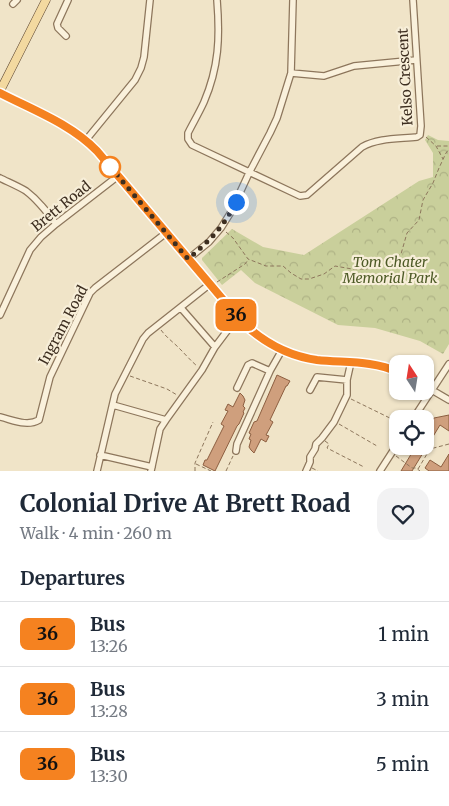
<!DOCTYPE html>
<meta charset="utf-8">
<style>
:root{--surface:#fff;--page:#f2f2f3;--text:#1f2937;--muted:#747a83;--line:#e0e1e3}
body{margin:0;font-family:Merriweather,serif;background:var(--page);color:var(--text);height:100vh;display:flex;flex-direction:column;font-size:19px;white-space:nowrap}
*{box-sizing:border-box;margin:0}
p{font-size:16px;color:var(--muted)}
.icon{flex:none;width:28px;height:28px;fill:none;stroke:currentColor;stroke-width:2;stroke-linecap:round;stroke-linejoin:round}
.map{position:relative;height:471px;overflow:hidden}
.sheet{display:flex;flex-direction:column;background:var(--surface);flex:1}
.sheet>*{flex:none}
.badge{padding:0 10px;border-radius:8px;font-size:18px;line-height:32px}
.needle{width:32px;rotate:348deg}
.fabs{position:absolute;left:389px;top:355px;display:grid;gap:10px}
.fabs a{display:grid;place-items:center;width:45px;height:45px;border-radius:10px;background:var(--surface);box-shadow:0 1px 4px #0004;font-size:25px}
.you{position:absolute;width:25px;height:25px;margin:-12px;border:4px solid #fff;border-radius:50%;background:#1a73e8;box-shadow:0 0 0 8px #1a73e833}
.map>.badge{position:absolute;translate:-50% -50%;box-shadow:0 0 0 2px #fff}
h2{padding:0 20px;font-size:19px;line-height:45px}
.round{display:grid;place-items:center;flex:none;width:52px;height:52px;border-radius:15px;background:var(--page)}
.overview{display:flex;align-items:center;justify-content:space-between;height:85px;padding:0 20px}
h1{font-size:24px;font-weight:700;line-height:38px}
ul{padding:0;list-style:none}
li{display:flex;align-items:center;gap:15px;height:65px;padding:0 20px;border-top:1px solid var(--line)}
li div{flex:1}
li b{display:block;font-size:19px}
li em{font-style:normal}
li .badge{min-width:55px;font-weight:700;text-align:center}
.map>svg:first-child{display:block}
</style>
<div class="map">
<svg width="449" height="471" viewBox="0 0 449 471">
<defs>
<pattern id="forest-crowns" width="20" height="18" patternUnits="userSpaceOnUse" patternTransform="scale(1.25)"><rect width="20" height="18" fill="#c9cf9b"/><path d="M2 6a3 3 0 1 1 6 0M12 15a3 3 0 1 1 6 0" fill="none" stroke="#aeb285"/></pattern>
</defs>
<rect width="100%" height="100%" fill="#f0e4c8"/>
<path fill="url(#forest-crowns)" d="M 428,135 L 438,140 L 449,141 L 449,344 L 443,354 L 420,341 L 375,328 L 338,325 L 255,283 L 241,270 L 222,285 L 202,260 L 202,258 L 232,229 L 263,247 L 304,255 L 419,181 L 433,177 L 433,153 L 425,140 Z"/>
<path fill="#cf9f7d" stroke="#8d5f41" d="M 277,375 L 290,381 L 287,386 L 286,386 L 270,420 L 273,422 L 266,435 L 269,436 L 266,442 L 261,439 L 254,453 L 251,450 L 249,447 L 251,440 L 249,439 L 251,434 L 249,433 L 254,422 L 257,421 Z
M 240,393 L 243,396 L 245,400 L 243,406 L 245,408 L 243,412 L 244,413 L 239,424 L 237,426 L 215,471 L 203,465 L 205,460 L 207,460 L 224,426 L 221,424 L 228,411 L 225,410 L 228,404 L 233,407 Z
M 449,415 L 449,431 L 440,425 L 412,471 L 401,471 L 416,446 L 425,446 L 425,432 L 434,418 Z
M 449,454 L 449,471 L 429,471 L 425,468 L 430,460 L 441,467 Z"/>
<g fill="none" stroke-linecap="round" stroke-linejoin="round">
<g stroke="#8d765c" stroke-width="8">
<path id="minor" d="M 217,0 C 220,37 219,67 204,102 C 199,113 193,123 188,133 L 188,139 L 192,145 L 300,196 L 307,195 L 362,147 C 378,138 398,139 417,137 L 420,135 L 421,126 L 413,0
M 13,4 L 17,0
M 66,36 L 58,28 L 57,24 L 68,0
M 291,73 L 324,76 L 354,66 L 416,60
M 0,93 C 33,110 71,124 97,151 L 242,322 C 263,342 288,356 317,360 C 344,363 372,361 398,372
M 86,140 L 135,80 L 141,68 L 144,57 L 150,0
M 0,178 C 8,182 18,186 26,191 C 38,200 47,212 56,224
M 188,259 L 209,242 L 221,228 L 231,212 L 249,173 L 270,133 L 277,118 L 291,73 L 293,0
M 181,308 L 215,347
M 0,315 L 30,250 L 41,237 L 56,224 L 118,176
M 425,386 L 449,400
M 237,388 L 248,365 L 252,363 L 270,371
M 310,390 L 317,377 L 347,380
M 113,405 L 166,420
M 0,417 C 13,420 27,427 39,420 L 50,377 L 90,293 L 95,288 L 166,233
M 413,419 L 449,364
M 236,451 L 237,444 L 270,371 L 282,350
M 100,455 L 152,467
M 97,471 L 115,394 L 143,339 L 148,333 L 210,284
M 151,471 L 160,429 L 166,420 L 202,370 L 215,347 L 230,327 L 239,319
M 306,471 L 310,462 L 310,457 L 315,449 L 316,444 L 322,438 L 334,422 L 347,395 L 347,380 L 351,362
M 380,471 L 398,443"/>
</g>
<g stroke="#5b4430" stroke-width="9">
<path id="major" d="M 0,91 L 46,0"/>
</g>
<path stroke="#8d765c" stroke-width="1" stroke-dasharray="4 2.5" stroke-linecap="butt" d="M 426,137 L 436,146 L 443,159
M 437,146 L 449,146
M 226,232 L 233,238 L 248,259 L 266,266 L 283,266 L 291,273 L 301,279 L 309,279 L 324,274 L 335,266 L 352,269 L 367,269 L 377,263 L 396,257 L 401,254 L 407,233 L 419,220 L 423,200 L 433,183 L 439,168 L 446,153 L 449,149
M 217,282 L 245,264 L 248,260
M 161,330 C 166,337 173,342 179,348 C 185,354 190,360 197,366
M 130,376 L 167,389 L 177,395
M 351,399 L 398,422
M 339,424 L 377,446
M 325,441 L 329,444 L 327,448 L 364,467
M 396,456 L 412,468 L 416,468 L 420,471
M 196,464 L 211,471
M 312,468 L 318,471
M 418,469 L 430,449 L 449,444
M 195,471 L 195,463 L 213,422
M 226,471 L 233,456"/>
<use href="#minor" stroke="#faf1dc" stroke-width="5.5"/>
<use href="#major" stroke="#f3d9a0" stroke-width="8"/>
</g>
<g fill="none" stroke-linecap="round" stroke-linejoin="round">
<g stroke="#fff" stroke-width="11">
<path id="line" d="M 0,93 C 33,110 71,124 97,151 L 242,322 C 263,342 288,356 317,360 C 344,363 372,360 398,372"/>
</g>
<use href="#line" stroke="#f58220" stroke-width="8"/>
<path stroke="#3d2e20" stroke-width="5" stroke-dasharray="0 9" d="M 110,167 L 108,164 L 188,259 C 209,241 224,227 236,202"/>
</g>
<circle fill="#fff" stroke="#f58220" stroke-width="2.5" cx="110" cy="167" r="10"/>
<g text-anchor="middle" stroke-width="4.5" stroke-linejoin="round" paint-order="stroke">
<g font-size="14" fill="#3d2e20" stroke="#f7eed8">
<text transform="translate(405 77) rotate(-93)" y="5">Kelso Crescent</text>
<text transform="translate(61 206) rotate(-39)" y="5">Brett Road</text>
<text transform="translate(63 325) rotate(-62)" y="5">Ingram Road</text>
</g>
<g font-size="14" font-style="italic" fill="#4d5a26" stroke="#f7eed8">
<text x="390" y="267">Tom Chater<tspan x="390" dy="16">Memorial Park</tspan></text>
</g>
</g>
</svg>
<div class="fabs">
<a><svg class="needle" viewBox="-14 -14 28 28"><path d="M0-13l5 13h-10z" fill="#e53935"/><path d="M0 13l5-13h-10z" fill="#747a83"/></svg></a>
<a><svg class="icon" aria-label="locate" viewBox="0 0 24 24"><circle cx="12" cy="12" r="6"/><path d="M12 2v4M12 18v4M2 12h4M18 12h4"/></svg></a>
</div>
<div class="you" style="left:236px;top:202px"></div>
<b class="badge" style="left:236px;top:315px;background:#f58220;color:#111">36</b>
</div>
<section class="sheet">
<div class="overview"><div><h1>Colonial Drive At Brett Road</h1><p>Walk · 4 min · 260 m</p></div><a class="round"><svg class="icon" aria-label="heart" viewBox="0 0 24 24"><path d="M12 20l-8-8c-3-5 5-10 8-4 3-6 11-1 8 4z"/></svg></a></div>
<h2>Departures</h2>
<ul>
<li><span class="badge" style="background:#f58220;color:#111">36</span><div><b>Bus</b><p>13:26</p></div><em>1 min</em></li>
<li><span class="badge" style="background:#f58220;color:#111">36</span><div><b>Bus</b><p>13:28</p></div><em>3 min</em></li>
<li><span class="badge" style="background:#f58220;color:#111">36</span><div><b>Bus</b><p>13:30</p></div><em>5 min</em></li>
</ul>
</section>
